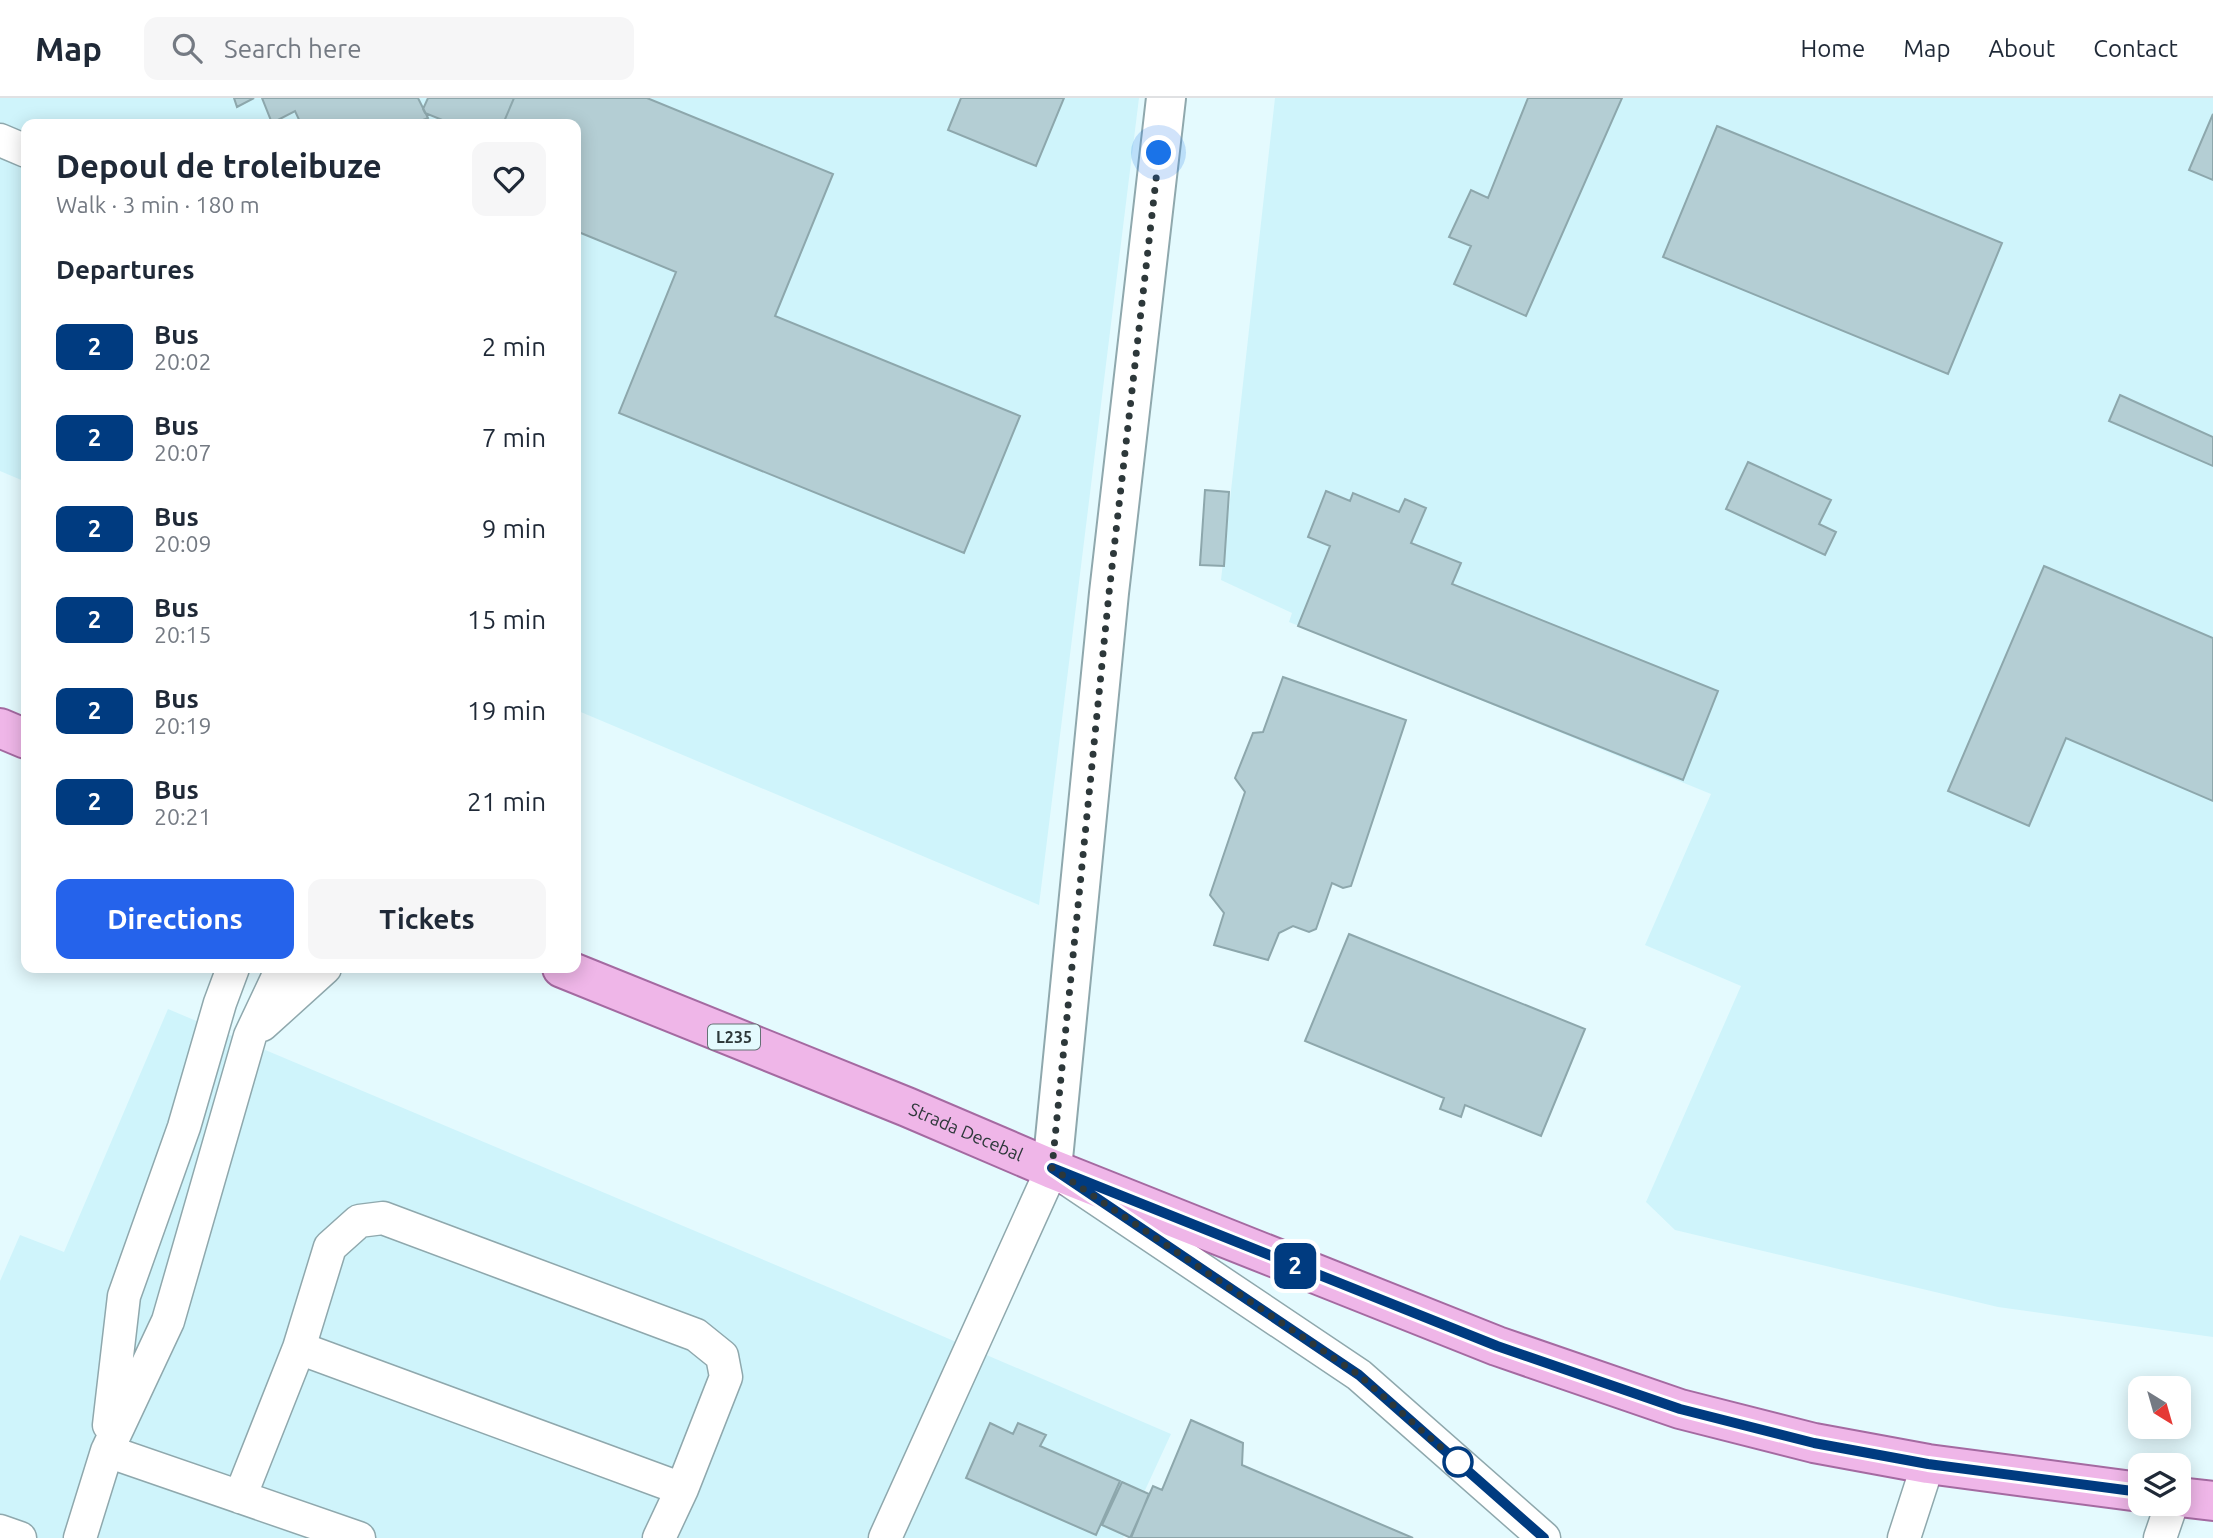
<!DOCTYPE html>
<meta charset="utf-8">
<style>
:root{--surface:#fff;--page:#f6f6f7;--text:#1f2937;--muted:#747a83;--line:#e0e1e3;--accent:#2563eb}
body{margin:0;font-family:Ubuntu,sans-serif;background:var(--page);color:var(--text);height:100vh;display:flex;flex-direction:column;font-size:26px;white-space:nowrap}
*{box-sizing:border-box;margin:0}
p{font-size:23px;color:var(--muted)}
.icon{flex:none;width:38px;height:38px;fill:none;stroke:currentColor;stroke-width:2;stroke-linecap:round;stroke-linejoin:round}
.map{position:relative;flex:1;overflow:hidden}
.panel{position:absolute;left:21px;top:21px;width:560px;height:854px;display:flex;flex-direction:column;background:var(--surface);border-radius:14px;box-shadow:0 4px 18px #0003}
.panel>*{flex:none}
.badge{padding:0 14px;border-radius:10px;font-size:24px;line-height:46px}
.needle{width:46px;rotate:143deg}
.controls{position:absolute;left:2128px;top:1278px;display:grid;gap:14px}
.controls a{display:grid;place-items:center;width:63px;height:63px;border-radius:14px;background:var(--surface);box-shadow:0 4px 18px #0003;font-size:35px}
.you{position:absolute;width:35px;height:35px;margin:-18px;border:5px solid #fff;border-radius:50%;background:#1a73e8;box-shadow:0 0 0 10px #1a73e833}
.map>.badge{position:absolute;translate:-50% -50%;box-shadow:0 0 0 4px #fff}
h2{padding:0 35px;font-size:26px;line-height:63px}
.round{display:grid;place-items:center;flex:none;width:74px;height:74px;border-radius:14px;background:var(--page)}
.head{display:flex;align-items:center;justify-content:space-between;height:119px;padding:0 35px}
h1{font-size:33px;font-weight:600;line-height:52px}
.action{display:flex;gap:14px;margin-top:auto;padding:14px 35px}
.action a{flex:1;height:80px;border-radius:14px;background:var(--accent);color:#fff;font-size:28px;font-weight:600;line-height:80px;text-align:center}
.action a+a{background:var(--page);color:var(--text)}
ul{padding:0;list-style:none}
li{display:flex;align-items:center;gap:21px;height:91px;padding:0 35px}
li div{flex:1}
li b{display:block;font-size:26px}
li em{font-style:normal}
li .badge{min-width:77px;font-weight:700;text-align:center}
header{display:flex;align-items:center;gap:42px;box-sizing:border-box;height:98px;padding:0 35px;background:var(--surface);border-bottom:2px solid var(--line)}
header strong{font-size:33px}
nav{display:flex;gap:38px;margin-inline-start:auto;font-size:24px}
.search{width:490px;height:63px;background:var(--page);display:flex;align-items:center;gap:18px;box-sizing:border-box;padding:0 24px;border-radius:14px;color:var(--muted);font-size:26px}
.map>svg:first-child{display:block}
</style>
<header>
<strong>Map</strong>
<div class="search"><svg class="icon" aria-label="search" viewBox="0 0 24 24"><circle cx="10" cy="10" r="6"/><path d="M15 15l6 6"/></svg>Search here</div>
<nav><a>Home</a><a>Map</a><a>About</a><a>Contact</a></nav>
</header>
<div class="map">
<svg width="2213" height="1440" viewBox="0 0 2213 1440">
<rect width="100%" height="100%" fill="#e4fafe"/>
<path fill="#cff4fb" d="M 0,0 L 1139,0 L 1039,807 L 576,612 L 576,26 L 26,26 L 26,384 L 0,373 Z
M 1275,0 L 2213,0 L 2213,1239 L 1998,1209 L 1675,1132 L 1646,1104 L 1741,888 L 1645,847 L 1711,696 L 1289,524 L 1292,515 L 1221,482 Z
M 168,911 L 835,1192 L 1171,1336 L 1123,1440 L 0,1440 L 0,1183 L 20,1137 L 64,1154 Z"/>
<path fill="#b4ced4" stroke="#8da7ac" stroke-width="2" d="M 234,0 L 254,0 L 237,9 Z
M 262,0 L 418,0 L 428,20 L 413,26 L 301,26 L 295,13 L 272,25 Z
M 428,0 L 514,0 L 503,26 L 452,26 L 425,15 L 423,11 Z
M 514,0 L 647,0 L 833,76 L 775,218 L 1020,318 L 964,455 L 619,315 L 676,174 L 576,133 L 576,26 L 503,26 Z
M 961,0 L 1064,0 L 1036,68 L 948,32 Z
M 1528,0 L 1622,0 L 1526,218 L 1454,186 L 1471,148 L 1449,139 L 1471,92 L 1488,100 Z
M 2213,16 L 2213,82 L 2189,72 Z
M 1717,28 L 2002,145 L 1948,276 L 1663,159 Z
M 2120,297 L 2213,339 L 2213,368 L 2109,323 Z
M 1748,364 L 1831,402 L 1819,426 L 1836,434 L 1825,457 L 1726,411 Z
M 1205,392 L 1229,394 L 1224,468 L 1200,467 Z
M 1326,393 L 1350,403 L 1353,395 L 1399,414 L 1405,401 L 1426,410 L 1411,445 L 1461,465 L 1452,486 L 1718,593 L 1683,682 L 1298,528 L 1330,448 L 1308,439 Z
M 2044,468 L 2213,540 L 2213,703 L 2066,640 L 2029,728 L 1948,693 Z
M 1283,579 L 1406,622 L 1351,788 L 1343,790 L 1332,785 L 1316,831 L 1309,834 L 1293,828 L 1279,835 L 1268,862 L 1214,847 L 1224,815 L 1210,797 L 1245,694 L 1235,680 L 1253,635 L 1263,634 Z
M 1349,836 L 1585,931 L 1541,1038 L 1465,1007 L 1461,1019 L 1440,1011 L 1444,1000 L 1305,943 Z
M 1191,1322 L 1243,1345 L 1242,1367 L 1413,1440 L 1130,1440 L 1153,1388 L 1162,1392 Z
M 990,1325 L 1013,1336 L 1018,1325 L 1046,1337 L 1040,1348 L 1120,1383 L 1096,1437 L 966,1380 Z
M 1122,1384 L 1149,1396 L 1131,1440 L 1102,1427 Z"/>
<g fill="none" stroke-linecap="round" stroke-linejoin="round">
<g stroke="#8fa8ad" stroke-width="35">
<path id="lane" d="M 0,42 L 26,53
M 262,927 L 325,870
M 299,1250 L 682,1391
M 109,1327 L 124,1198 L 184,1029 L 220,905 L 233,870
M 107,1353 L 359,1440
M 240,1399 L 299,1250 L 330,1149 L 359,1123 L 383,1120 L 696,1237 L 722,1258 L 726,1279 L 682,1391 L 659,1440
M 0,1433 L 20,1440
M 80,1440 L 107,1353 L 168,1223 L 250,938 L 282,870
M 885,1440 L 1052,1071 L 1359,1277 L 1544,1440
M 1904,1440 L 1928,1366
M 2160,1440 L 2172,1405"/>
</g>
<g stroke="#8fa8ad" stroke-width="42">
<path id="street" d="M 1052,1071 L 1109,495 L 1166,0"/>
</g>
<g stroke="#a46aa1" stroke-width="42">
<g id="primary">
<path d="M 0,630 L 26,641"/>
<path id="s1" d="M 562,870 L 907,1009 L 1052,1071 L 1497,1248 L 1680,1311 L 1814,1345 L 1928,1366 L 2140,1394"/>
<path d="M 2179,1399 L 2213,1403"/>
</g>
</g>
<use href="#lane" stroke="#fff" stroke-width="32"/>
<use href="#street" stroke="#fff" stroke-width="38"/>
<use href="#primary" stroke="#efb6e8" stroke-width="38"/>
</g>
<g fill="none" stroke-linecap="round" stroke-linejoin="round">
<g stroke="#fff" stroke-width="16">
<path id="line" d="M 1544,1440 L 1359,1277 L 1052,1070 L 1497,1248 L 1680,1311 L 1814,1345 L 1928,1366 L 2140,1394"/>
</g>
<use href="#line" stroke="#003b80" stroke-width="10"/>
<path stroke="#2d383a" stroke-width="7" stroke-dasharray="0 12.6" d="M 1159,55 L 1109,495 L 1052,1070 L 1359,1277 L 1462,1368 L 1458,1364"/>
</g>
<circle fill="#fff" stroke="#003b80" stroke-width="3.5" cx="1458" cy="1364" r="14"/>
<g text-anchor="middle" stroke-width="5" stroke-linejoin="round" paint-order="stroke">
<rect fill="#e4fafe" stroke="#647275" stroke-width="2" x="708" y="926.5" width="52" height="25" rx="5"/>
<g font-size="16" font-weight="bold" fill="#2d383a">
<text x="734" y="945">L235</text>
</g>
<g font-size="18" fill="#2d383a" stroke="#e4fafe">
<text dy="6" stroke="none"><textPath href="#s1" startOffset="436">Strada Decebal</textPath></text>
</g>
</g>
</svg>
<div class="controls">
<a><svg class="needle" viewBox="-14 -14 28 28"><path d="M0-13l5 13h-10z" fill="#e53935"/><path d="M0 13l5-13h-10z" fill="#747a83"/></svg></a>
<a><svg class="icon" aria-label="layers" viewBox="0 0 24 24"><path d="M12 4l9 5-9 5-9-5zM3 14l9 5 9-5"/></svg></a>
</div>
<div class="you" style="left:1159px;top:55px"></div>
<b class="badge" style="left:1295px;top:1168px;background:#003b80;color:#fff">2</b>
<section class="panel">
<div class="head"><div><h1>Depoul de troleibuze</h1><p>Walk · 3 min · 180 m</p></div><a class="round"><svg class="icon" aria-label="heart" viewBox="0 0 24 24"><path d="M12 20l-8-8c-3-5 5-10 8-4 3-6 11-1 8 4z"/></svg></a></div>
<h2>Departures</h2>
<ul>
<li><span class="badge" style="background:#003b80;color:#fff">2</span><div><b>Bus</b><p>20:02</p></div><em>2 min</em></li>
<li><span class="badge" style="background:#003b80;color:#fff">2</span><div><b>Bus</b><p>20:07</p></div><em>7 min</em></li>
<li><span class="badge" style="background:#003b80;color:#fff">2</span><div><b>Bus</b><p>20:09</p></div><em>9 min</em></li>
<li><span class="badge" style="background:#003b80;color:#fff">2</span><div><b>Bus</b><p>20:15</p></div><em>15 min</em></li>
<li><span class="badge" style="background:#003b80;color:#fff">2</span><div><b>Bus</b><p>20:19</p></div><em>19 min</em></li>
<li><span class="badge" style="background:#003b80;color:#fff">2</span><div><b>Bus</b><p>20:21</p></div><em>21 min</em></li>
</ul>
<div class="action"><a>Directions</a><a>Tickets</a></div>
</section>
</div>
